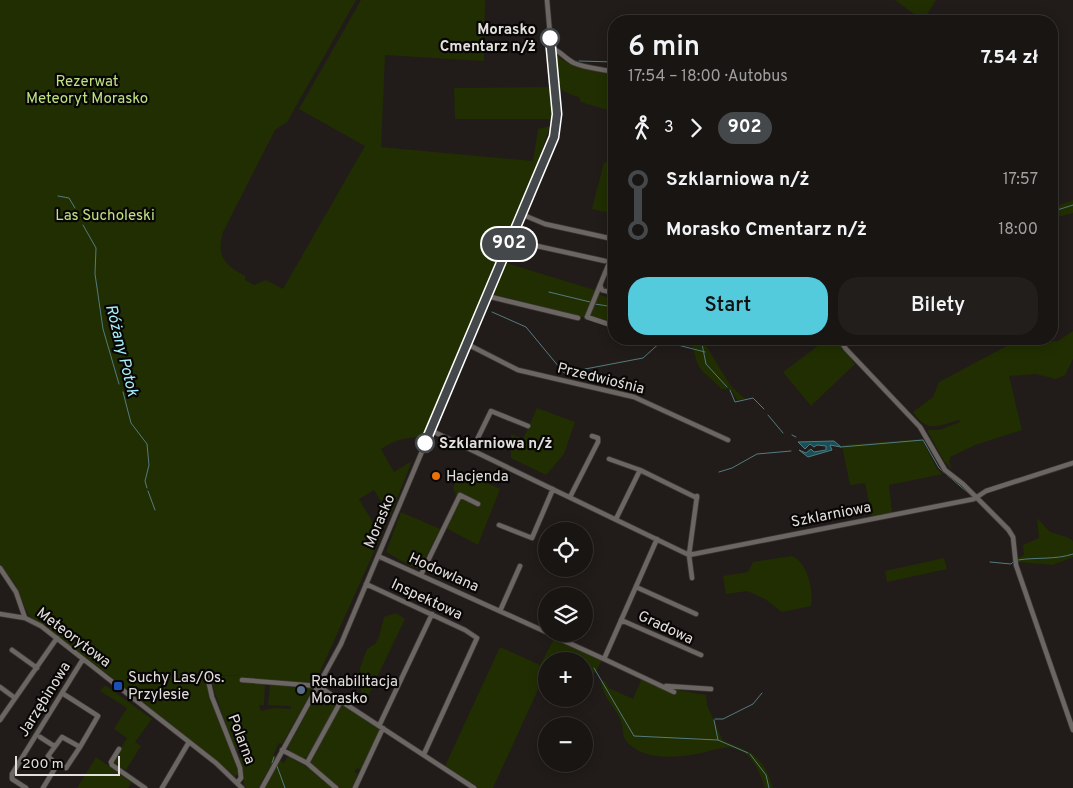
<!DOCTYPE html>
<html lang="pl">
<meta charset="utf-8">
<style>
:root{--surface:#191513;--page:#221e1c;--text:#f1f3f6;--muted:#9f9fa0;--line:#373433;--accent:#54cadd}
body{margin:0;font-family:Overpass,sans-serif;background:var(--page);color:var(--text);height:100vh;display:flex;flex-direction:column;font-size:19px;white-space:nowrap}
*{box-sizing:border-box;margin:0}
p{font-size:16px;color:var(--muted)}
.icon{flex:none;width:28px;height:28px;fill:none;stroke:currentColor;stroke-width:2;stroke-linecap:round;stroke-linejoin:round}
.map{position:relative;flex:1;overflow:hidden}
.details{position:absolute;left:608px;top:15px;width:450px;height:330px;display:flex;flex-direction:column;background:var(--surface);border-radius:20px;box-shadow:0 2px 12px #0003,0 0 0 1px var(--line)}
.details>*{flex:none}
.badge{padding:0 10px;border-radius:16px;font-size:18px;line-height:32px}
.controls{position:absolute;left:538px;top:522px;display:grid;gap:10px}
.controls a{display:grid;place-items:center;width:55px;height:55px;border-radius:50%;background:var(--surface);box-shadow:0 2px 12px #0003,0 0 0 1px var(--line);font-size:25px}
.scale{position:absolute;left:15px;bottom:12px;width:105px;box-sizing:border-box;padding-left:5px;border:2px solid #e3dfdd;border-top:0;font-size:14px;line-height:18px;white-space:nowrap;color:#e3dfdd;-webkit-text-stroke:4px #090706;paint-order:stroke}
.map>.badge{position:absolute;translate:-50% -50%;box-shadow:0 0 0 2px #fff}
.legs{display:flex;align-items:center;gap:8px;height:55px;padding:0 20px;font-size:16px}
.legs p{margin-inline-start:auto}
.headline{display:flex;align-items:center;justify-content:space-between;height:85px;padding:0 20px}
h1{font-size:28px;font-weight:600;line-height:38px}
.action{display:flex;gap:10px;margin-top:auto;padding:10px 20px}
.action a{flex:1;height:58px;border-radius:20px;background:var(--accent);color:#111;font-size:20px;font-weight:600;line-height:58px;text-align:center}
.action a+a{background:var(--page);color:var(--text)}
ul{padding:0 20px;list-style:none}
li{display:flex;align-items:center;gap:18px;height:50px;font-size:19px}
li i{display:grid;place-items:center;width:8px;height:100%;margin:0 6px;background:currentColor}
li i::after{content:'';width:12px;height:12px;margin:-6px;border:4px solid;border-radius:50%;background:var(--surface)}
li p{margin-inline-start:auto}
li:first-child i{background:linear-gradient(#0000 50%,currentColor 0)}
li:last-child i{background:linear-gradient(currentColor 50%,#0000 0)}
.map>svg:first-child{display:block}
</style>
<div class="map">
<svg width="1073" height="788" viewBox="0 0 1073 788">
<rect width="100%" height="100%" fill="#211c19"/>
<path fill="#212e02" d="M 0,0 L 356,0 L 287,122 L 275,130 L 223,232 C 216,257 225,265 245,276 L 245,280 L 254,285 L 266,280 L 283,289 L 365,146 L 299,109 L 361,0 L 485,0 L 484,61 L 385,55 L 381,147 L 533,161 L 538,129 L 550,126 L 536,168 L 423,437 C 406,437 395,440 381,449 L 394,472 L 412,461 L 390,516 L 374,490 L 359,499 L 381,536 L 315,683 L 250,679 L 246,676 L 245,679 L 241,679 L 242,682 L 265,684 L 264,705 L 259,705 L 261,711 L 274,708 L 291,709 L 291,706 L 268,705 L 270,684 L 314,687 L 282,744 L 279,743 L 273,755 L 276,756 L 258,788 L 245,788 L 239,760 L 242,751 L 234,748 L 209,675 L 239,676 L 204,674 L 240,772 L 235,776 L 110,676 L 32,618 L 28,614 L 15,584 L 0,564 Z
M 895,0 L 936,0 L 923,21 Z
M 554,51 L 562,60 L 571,64 L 614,75 L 614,112 L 581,102 L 579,97 C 549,89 555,78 554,51 Z
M 550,87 L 552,119 L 455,119 L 454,88 Z
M 604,162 L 614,164 L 614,214 L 592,209 Z
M 1073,200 L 1073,213 L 1051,219 L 1051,208 Z
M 506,263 L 598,291 L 598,294 L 614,300 L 614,325 L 493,294 Z
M 1073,331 L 1073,359 L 1065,375 L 1056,379 L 1036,374 L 1009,376 L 1022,430 L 975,445 L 950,457 L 949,462 L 952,469 L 944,461 L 927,430 L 939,430 L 960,422 L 959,420 C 937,426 927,433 913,412 L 933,397 L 939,382 L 1014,342 L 1058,341 Z
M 685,339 L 716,339 L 704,342 L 730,385 L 745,399 L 737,400 L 731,389 L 721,389 C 715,380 703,375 699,366 C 693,355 696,347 685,339 Z
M 827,339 L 836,339 L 855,364 L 811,406 L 783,372 Z
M 537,408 L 575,422 L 564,454 L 546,475 L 511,458 L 511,434 L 523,439 Z
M 922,439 L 937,469 L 943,474 L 889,485 L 892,513 L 872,517 L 865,483 L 850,485 L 842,445 Z
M 460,470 L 500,489 L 478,545 L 446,528 L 456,494 L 453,488 Z
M 401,512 L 440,529 L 420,569 L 409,565 L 386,552 Z
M 1037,518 L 1050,532 L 1067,537 L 1073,541 L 1073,557 L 1053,565 L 1018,562 L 1018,558 L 1024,555 L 1023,545 L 1039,538 Z
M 792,556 C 807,562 814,590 811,606 L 782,612 L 765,599 L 747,591 L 726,594 L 723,576 L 748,572 L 753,562 Z
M 944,558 L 947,569 L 887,582 L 885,571 Z
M 396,613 L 405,619 L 367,698 L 361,695 L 360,668 L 367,649 L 375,644 L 379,637 L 384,617 Z
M 554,639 L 602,660 L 595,673 L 584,671 L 584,661 L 546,661 L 546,672 L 493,788 L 478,788 L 445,766 L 500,647 L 540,665 Z
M 642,678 L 660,687 L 706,695 L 707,705 L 723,741 C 753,752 763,756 773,788 L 765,788 C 759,769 748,743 722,748 C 713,749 705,753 696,754 C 674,758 644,760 628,743 C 620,735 625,727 620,719 C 614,706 603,697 601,682 L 604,680 L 609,688 L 633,699 Z
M 105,685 L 152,719 L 135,742 L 141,746 L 126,770 L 113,762 L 127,738 L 114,729 L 127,708 L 100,691 Z
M 318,692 L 323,692 L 339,701 L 310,755 L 303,759 L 290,751 L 288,747 Z
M 342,704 L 380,730 L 361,770 L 357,768 L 354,772 L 358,774 L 352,788 L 338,788 L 310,763 Z
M 288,756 L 310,769 L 332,788 L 264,788 L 280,761 L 284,763 Z
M 96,757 L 131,782 L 128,788 L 77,788 Z"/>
<path fill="#165058" stroke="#547b80" d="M 834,441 L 841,447 L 830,445 L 832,450 L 808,457 L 799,450 L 806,453 L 811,449 L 814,452 L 826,450 L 826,446 L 817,445 L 814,447 L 810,444 L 805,449 L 798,442 Z"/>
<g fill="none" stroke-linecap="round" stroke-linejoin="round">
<path stroke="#547b80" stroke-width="1" d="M 579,61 L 614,62
M 58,196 L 69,198 L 75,208
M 1051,212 L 1073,205
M 83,225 L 96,248 L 95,274 L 103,329 L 119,384
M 549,292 L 590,302
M 595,304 L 614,307
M 492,312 L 526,327 L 564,373 L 643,358 L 662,341 L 705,352
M 690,339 L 702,345
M 701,339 L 706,364 L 727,387
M 704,345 L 721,339
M 730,390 L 735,402 L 753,398 L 764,409
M 123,392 L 131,423 L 147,444 L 149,465 L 145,481 L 147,488
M 768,415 L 783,433
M 792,435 L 796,437
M 841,447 L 923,440 L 939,468 L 973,497
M 719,472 L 732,468 L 757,454 L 791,451
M 148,491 L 155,510
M 976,500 L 1009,534
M 1018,560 C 1037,557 1055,560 1073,554
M 990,562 L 1011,564 L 1013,562
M 594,668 L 634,736 L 718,740 L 748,753
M 715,719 L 723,719 L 753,704 L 762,693
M 714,720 L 718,740
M 750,754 L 766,775 L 769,788
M 272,763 L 274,757
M 277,766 L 285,788"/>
<g stroke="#3a3635" stroke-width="6">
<path id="minor" d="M 550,48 C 559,49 565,59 574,63 C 586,68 600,69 614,72
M 521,214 L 545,224 L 613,239
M 510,240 L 605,261
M 614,251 L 587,317 L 614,326
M 600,285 L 602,290 L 614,293
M 487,296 L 578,318
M 839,339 L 846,349 L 920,427 L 945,470 L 963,484 L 1008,529 L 1013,537 L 1016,565 L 1073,730
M 467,344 L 518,370 L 634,397 L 728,440
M 430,430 L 689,555 L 974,499 L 986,491 L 1073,463
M 472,450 L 491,411 L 528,426
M 609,459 L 640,470 L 616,519
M 640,470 L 697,498
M 570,497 L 598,442 L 598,438 L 592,436
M 499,525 L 532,538 L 553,489
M 378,556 L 546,632
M 0,568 L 16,592 L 25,618
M 421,575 L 460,495 L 478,504
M 692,578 L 689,555 L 697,496
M 366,584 L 465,630 L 477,638 L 424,754
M 636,587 L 696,614
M 500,611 L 520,566
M 0,614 L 25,618 L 41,626 L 216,763 L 242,788
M 621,620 L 701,655
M 549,634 L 604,659 L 657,539
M 12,650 L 37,668
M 604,659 L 674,692
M 207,675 L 212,697 L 240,768 L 241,778 L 237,783
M 242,680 L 318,686 L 474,788
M 666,686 L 711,689
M 0,687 L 15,698
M 62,693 L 98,716 L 80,747
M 0,720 L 57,638
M 379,726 L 432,614
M 40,737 L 54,746
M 62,737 L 80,747 L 66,768 L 57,765 L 48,756 Z
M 119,749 L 111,762 L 112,765 L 145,788
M 282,750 L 307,763 L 336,788
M 307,763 L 341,701
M 26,788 L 12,779 L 12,774 L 83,659
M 43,788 L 57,765
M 162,788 L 189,742
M 262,788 L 341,644 L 553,140 L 557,114 L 547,0
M 355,788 L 383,728"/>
</g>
<use href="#minor" stroke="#6c6663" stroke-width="4.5"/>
</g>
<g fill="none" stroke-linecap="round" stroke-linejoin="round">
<g stroke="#fff" stroke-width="11">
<path id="line-1" d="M 425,443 L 554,137 L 557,114 L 550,38"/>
</g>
<use href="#line-1" stroke="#45484a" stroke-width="8"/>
</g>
<g fill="#fff" stroke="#45484a" stroke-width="2.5">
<circle cx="550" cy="38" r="9"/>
<circle cx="425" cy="443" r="9"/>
</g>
<circle fill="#e8710a" stroke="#090706" stroke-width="2" cx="436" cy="476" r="5"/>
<rect fill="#1a4fb4" stroke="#090706" stroke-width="2" x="113" y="681" width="10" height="10" rx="2.5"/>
<circle fill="#5c6f8a" stroke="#090706" stroke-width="2" cx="301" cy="690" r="5"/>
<g text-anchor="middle" stroke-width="4.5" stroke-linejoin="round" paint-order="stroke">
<g font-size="15" font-weight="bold" fill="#e3dfdd" stroke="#090706" text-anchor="end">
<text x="536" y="34">Morasko<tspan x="536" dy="17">Cmentarz n/ż</tspan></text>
<text x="439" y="448" text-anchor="start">Szklarniowa n/ż</text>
</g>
<g font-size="15" fill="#bee182" stroke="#090706">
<text x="87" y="86">Rezerwat<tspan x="87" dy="17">Meteoryt Morasko</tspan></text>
<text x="105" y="220">Las Sucholeski</text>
</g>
<g font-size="15" fill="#e3dfdd" stroke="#090706">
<text transform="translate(601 378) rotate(14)" y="5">Przedwiośnia</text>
<text transform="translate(831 514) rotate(-11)" y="5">Szklarniowa</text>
<text transform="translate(379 521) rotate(-67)" y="5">Morasko</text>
<text transform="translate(444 572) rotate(24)" y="5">Hodowlana</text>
<text transform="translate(427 599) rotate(25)" y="5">Inspektowa</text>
<text transform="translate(666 627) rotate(25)" y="5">Gradowa</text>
<text transform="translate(74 637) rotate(37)" y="5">Meteorytowa</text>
<text transform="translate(44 699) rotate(-58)" y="5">Jarzębinowa</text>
<text transform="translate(242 739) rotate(69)" y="5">Polarna</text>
</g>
<g font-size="15" fill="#e3dfdd" stroke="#090706" text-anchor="start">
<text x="446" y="481">Hacjenda</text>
<text x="128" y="682">Suchy Las/Os.<tspan x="128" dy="17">Przylesie</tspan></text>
<text x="311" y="686">Rehabilitacja<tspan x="311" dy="17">Morasko</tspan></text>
</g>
<g font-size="16" font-style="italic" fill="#a5f2fd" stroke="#090706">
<text transform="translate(123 350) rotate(76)" y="6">Różany Potok</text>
</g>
</g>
</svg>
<div class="controls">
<a><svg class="icon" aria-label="locate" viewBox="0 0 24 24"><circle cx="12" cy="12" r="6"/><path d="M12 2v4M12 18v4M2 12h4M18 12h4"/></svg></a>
<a><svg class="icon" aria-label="layers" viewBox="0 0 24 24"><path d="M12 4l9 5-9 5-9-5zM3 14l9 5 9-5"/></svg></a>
<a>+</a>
<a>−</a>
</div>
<div class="scale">200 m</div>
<b class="badge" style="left:509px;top:244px;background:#45484a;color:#fff">902</b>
<section class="details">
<div class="headline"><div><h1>6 min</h1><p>17:54 – 18:00 · Autobus</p></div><b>7.54 zł</b></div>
<div class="legs"><svg class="icon" aria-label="walk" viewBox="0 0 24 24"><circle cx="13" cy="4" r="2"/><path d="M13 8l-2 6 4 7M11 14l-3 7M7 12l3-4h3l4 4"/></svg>3<svg class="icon" aria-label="forward" viewBox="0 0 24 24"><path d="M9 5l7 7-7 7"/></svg><b class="badge" style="background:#45484a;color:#fff">902</b></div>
<ul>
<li><i style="color:#45484a"></i><b>Szklarniowa n/ż</b><p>17:57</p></li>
<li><i style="color:#45484a"></i><b>Morasko Cmentarz n/ż</b><p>18:00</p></li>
</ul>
<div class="action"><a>Start</a><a>Bilety</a></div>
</section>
</div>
